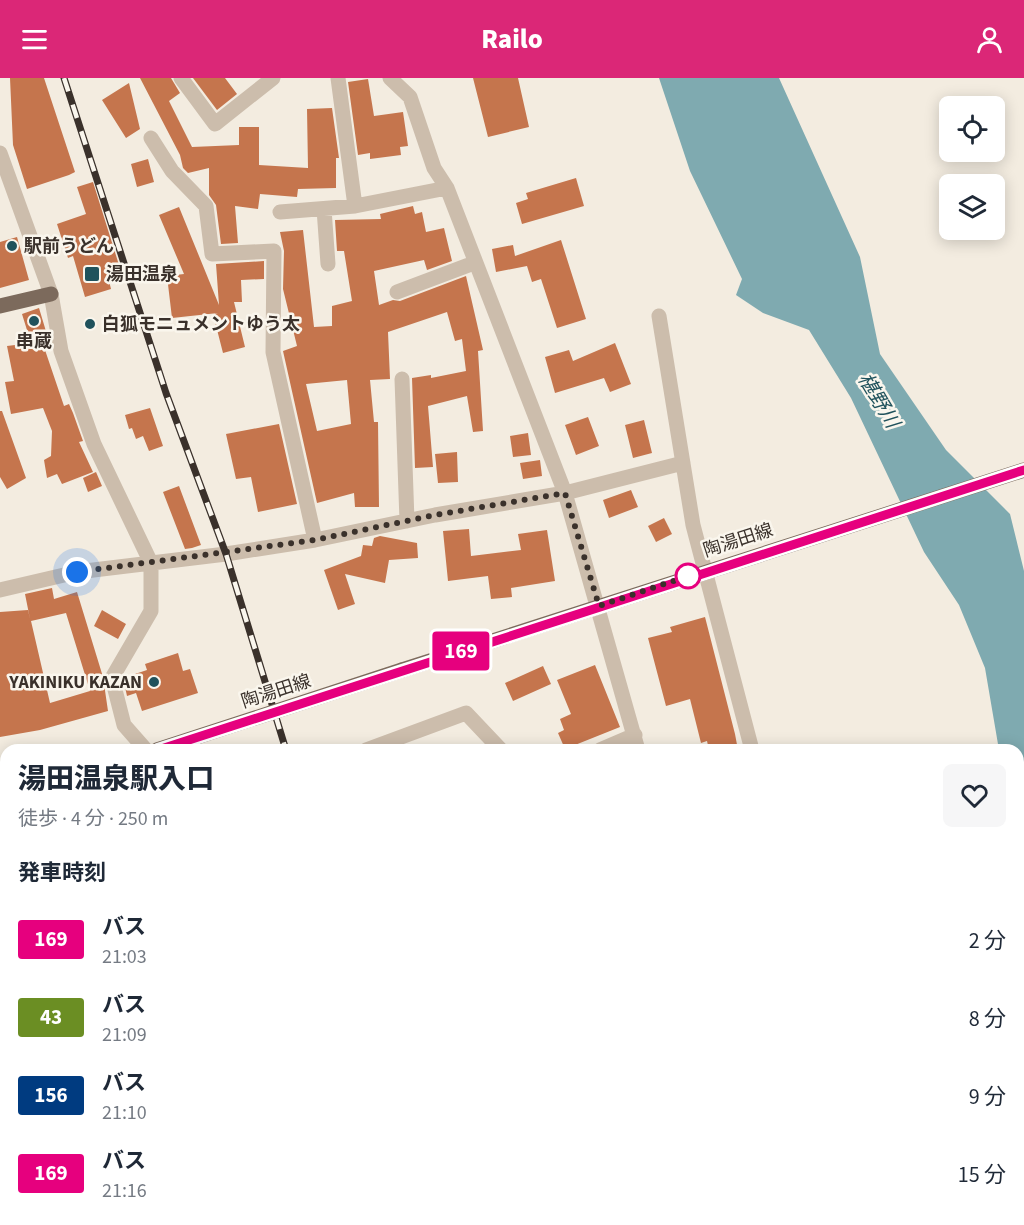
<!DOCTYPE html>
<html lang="ja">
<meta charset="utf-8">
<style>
:root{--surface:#fff;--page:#f6f6f7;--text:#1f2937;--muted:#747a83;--accent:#db2777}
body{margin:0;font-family:"Source Sans 3","Noto Sans JP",sans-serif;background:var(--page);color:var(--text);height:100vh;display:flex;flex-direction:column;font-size:22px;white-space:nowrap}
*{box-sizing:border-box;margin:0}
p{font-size:20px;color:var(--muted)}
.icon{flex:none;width:33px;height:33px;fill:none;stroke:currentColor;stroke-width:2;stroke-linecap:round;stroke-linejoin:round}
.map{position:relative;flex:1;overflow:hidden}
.drawer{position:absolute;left:0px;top:666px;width:1024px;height:482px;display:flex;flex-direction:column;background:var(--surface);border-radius:18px 18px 0 0;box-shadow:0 3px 15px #0003}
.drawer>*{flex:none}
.badge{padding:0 12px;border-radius:4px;font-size:21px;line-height:39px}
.tools{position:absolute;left:939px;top:18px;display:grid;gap:12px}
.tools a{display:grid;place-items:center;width:66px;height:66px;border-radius:9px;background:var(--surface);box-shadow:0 3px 15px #0003;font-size:30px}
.you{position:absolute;width:30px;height:30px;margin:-15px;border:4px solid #fff;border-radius:50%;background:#1a73e8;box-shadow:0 0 0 9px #1a73e833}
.map>.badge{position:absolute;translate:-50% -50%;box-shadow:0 0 0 3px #fff}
h2{padding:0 18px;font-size:22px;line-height:54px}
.round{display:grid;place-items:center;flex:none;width:63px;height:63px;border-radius:9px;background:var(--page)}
.overview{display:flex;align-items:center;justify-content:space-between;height:102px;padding:0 18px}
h1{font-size:28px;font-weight:800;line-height:45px}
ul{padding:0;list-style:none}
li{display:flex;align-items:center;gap:18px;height:78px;padding:0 18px}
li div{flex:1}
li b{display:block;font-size:22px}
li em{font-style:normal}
li .badge{min-width:66px;font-weight:700;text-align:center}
header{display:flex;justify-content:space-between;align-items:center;height:78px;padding:0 18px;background:var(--accent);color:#fff;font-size:27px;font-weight:800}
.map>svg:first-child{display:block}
</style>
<header><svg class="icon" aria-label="menu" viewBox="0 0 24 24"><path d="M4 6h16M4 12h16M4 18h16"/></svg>Railo<svg class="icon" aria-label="person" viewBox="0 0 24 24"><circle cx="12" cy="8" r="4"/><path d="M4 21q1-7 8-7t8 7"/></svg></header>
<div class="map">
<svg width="1024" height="1147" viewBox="0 0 1024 1147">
<rect width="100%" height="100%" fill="#f3ece0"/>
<path fill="#7faab0" d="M 659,0 L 779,0 L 860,179 L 880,276 L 946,372 L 1010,436 L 1024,493 L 1024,805 L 1018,779 L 1018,672 L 999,672 L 985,590 L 959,527 L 924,474 L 851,320 L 809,252 L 763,235 L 736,217 L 742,201 L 690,93 Z"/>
<path fill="#c5754d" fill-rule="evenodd" d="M 10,0 L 44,0 L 75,94 L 69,97 L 27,111 L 13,67 Z
M 140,0 L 171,0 L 180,15 L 169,23 L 192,69 L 239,67 L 239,49 L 259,49 L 259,87 L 308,90 L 307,31 L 332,30 L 339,80 L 336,80 L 336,110 L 298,111 L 297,119 L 260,116 L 258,131 L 235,128 L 238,165 L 221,166 L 216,127 L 209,117 L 209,90 L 188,95 L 183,90 L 180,77 Z
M 193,0 L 225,0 L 237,16 L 217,32 Z
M 473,0 L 518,0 L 529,49 L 488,59 Z
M 368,1 L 374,38 L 403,34 L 408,68 L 400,69 L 401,77 L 370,81 L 370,75 L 358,77 L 348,4 Z
M 129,5 L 140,51 L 126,60 L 102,22 Z
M 148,81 L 154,104 L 137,109 L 131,86 Z
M 576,100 L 584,128 L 522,146 L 516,125 L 528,121 L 526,115 Z
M 93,104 L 119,187 L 106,191 L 111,211 L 85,219 L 73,178 L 68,180 L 57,146 L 86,136 L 77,109 Z
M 413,128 L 415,136 L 422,134 L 426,154 L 444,150 L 452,183 L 427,192 L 424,182 L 374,193 L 379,227 L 393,222 L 400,223 L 466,198 L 483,272 L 478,273 L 483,353 L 473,354 L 467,318 L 428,328 L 433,389 L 415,390 L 412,300 L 431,297 L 431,300 L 466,293 L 462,261 L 455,263 L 447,234 L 388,254 L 390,301 L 370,302 L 374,344 L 378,344 L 379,429 L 355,429 L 354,415 L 317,425 L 283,273 L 297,268 L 283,211 L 284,173 L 280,154 L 303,152 L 314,249 L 332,248 L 332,228 L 352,223 L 344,173 L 337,173 L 335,142 L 381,141 L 380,136 ZM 347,302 L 351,346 L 317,353 L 306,306 Z
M 179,129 L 219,227 L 216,186 L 264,183 L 264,201 L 241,202 L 242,224 L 234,224 L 245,269 L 223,275 L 213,236 L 218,235 L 172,240 L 167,198 L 184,196 L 159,137 Z
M 17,159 L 29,202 L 0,210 L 0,164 Z
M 561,162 L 586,241 L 557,250 L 541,201 L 532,204 L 527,188 L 496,194 L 492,171 L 513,167 L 515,178 Z
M 39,230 L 51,270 L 45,272 L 64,328 L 69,326 L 73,335 L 83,363 L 79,364 L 93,394 L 62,406 L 57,396 L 47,400 L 44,382 L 51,378 L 52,353 L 43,330 L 11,336 L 5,304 L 14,303 L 7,268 L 31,265 L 22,236 Z
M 615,265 L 631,306 L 610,314 L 604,300 L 555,315 L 545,279 L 569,272 L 573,283 Z
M 150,330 L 163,368 L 149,373 L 143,358 L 136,361 L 132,350 L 129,351 L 125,337 Z
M 0,333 L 2,333 L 26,400 L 7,411 L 0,399 Z
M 588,339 L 599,368 L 576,377 L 565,347 Z
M 644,342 L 652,375 L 633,380 L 625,347 Z
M 279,346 L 297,426 L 258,434 L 251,399 L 236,401 L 226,356 Z
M 528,355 L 531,377 L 513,379 L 510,358 Z
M 457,374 L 458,404 L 438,405 L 435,376 Z
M 540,382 L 542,398 L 523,401 L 520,385 Z
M 96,394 L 102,408 L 88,414 L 83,400 Z
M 179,408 L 201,467 L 192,470 L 185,471 L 163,414 Z
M 631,412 L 638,429 L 609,440 L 603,422 Z
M 664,440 L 672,456 L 656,464 L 648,448 Z
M 469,451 L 471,478 L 521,472 L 518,456 L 547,452 L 555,503 L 511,510 L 512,519 L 491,521 L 488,498 L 448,503 L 443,453 Z
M 380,458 L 417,465 L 418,480 L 389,482 L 385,505 L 345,496 L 355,526 L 338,532 L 324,492 L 361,478 L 363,467 L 372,468 L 374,460 Z
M 52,510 L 54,521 L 77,514 L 103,599 L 108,633 L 40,652 L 0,659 L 0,534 L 28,532 L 30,541 L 25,516 ZM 66,535 L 90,613 L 50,625 L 31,543 Z
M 102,532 L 126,546 L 118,561 L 94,548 Z
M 705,539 L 735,656 L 738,672 L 709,672 L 707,663 L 701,665 L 690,621 L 666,628 L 648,560 L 672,554 L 670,549 Z
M 178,575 L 183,593 L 190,591 L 198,615 L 142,633 L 136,615 L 127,618 L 123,600 L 147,592 L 145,586 Z
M 595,587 L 620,649 L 565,671 L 558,655 L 564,652 L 560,641 L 571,636 L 557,602 Z
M 543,588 L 551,606 L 513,623 L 505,605 Z"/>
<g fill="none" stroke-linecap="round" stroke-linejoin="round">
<path stroke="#ccbdac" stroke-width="15" d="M 181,0 L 215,46 L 273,0
M 338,0 L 355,128 L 447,110
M 390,0 L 410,19 L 434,90 L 447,110 L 565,415 L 638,672
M 151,60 L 172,93 L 206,128 L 212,176 L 274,173 L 273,274 L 315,462
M 0,75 L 51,216 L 61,273 L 94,366 L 151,485 L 151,533 L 112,600 L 124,647 L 146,672
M 324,131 L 328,186
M 280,134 L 355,128
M 397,214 L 474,185
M 659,238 L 693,447 L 752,672
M 402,301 L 407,443
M 0,512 L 77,494 L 226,476 L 315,462 L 435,437 L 565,415 L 683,385
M 366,672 L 466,635 L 501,672
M 600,672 L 635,657
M 0,1080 L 6,1097
M 22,1142 L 24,1147
M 503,1142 L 504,1147
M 786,1142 L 789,1147
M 884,1142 L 886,1147
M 237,1147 L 238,1142"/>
<path stroke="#7c6a5c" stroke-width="15" d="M 0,228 L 51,216
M 402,592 L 1024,392
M 0,724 L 6,722"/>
<g stroke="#3a312b" stroke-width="7">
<path id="rail" d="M 64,0 L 166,315 L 226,476 L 286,672
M 431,1142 L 433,1147"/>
</g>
<use href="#rail" stroke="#faf6ed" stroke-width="4.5" stroke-dasharray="14" stroke-linecap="butt"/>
<path stroke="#7c6a5c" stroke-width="15" d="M 157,672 L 402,592"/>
</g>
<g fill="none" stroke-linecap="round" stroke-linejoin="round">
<g stroke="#fff" stroke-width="14">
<path id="line" d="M 158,672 L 1024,392"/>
</g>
<use href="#line" stroke="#e6007e" stroke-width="9"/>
<path stroke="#3a312b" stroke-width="6" stroke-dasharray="0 10.8" d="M 77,494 L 315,462 L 435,437 L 565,415 L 599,528 L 688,498"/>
</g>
<g fill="#20525c" stroke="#faf6ed" stroke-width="2">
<circle cx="12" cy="168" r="6"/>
<rect x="84" y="188" width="16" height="16" rx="3"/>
<circle cx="34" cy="243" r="6"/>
<circle cx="90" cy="246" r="6"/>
<circle cx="154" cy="604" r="6"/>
</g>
<circle fill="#fff" stroke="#e6007e" stroke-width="3" cx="688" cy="498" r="12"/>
<g text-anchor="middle" stroke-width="5" stroke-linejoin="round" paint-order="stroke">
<g font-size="18" font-weight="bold" fill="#3a312b" stroke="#faf6ed" text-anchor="start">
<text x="24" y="174">駅前うどん</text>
<text x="106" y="202">湯田温泉</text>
<text x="102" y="252">白狐モニュメントゆう太</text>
<text x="34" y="269" text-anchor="middle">串蔵</text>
<text x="142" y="610" text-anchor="end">YAKINIKU KAZAN</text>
</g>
<g font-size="18" fill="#3a312b" stroke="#faf6ed">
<text transform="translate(738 462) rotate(-18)" y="6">陶湯田線</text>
<text transform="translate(276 613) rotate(-18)" y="6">陶湯田線</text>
</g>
<g font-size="20" font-style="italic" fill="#20525c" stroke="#faf6ed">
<text transform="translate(879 322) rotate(59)" y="7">椹野川</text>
</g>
</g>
</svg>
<div class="tools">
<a><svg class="icon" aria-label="locate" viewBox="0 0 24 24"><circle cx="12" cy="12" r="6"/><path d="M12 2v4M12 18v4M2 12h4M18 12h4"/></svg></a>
<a><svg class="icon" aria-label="layers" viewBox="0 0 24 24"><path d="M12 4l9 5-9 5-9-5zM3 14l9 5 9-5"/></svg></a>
</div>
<div class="you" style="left:77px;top:494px"></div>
<b class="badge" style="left:461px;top:573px;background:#e6007e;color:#fff">169</b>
<section class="drawer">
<div class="overview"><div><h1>湯田温泉駅入口</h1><p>徒歩 · 4 分 · 250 m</p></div><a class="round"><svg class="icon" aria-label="heart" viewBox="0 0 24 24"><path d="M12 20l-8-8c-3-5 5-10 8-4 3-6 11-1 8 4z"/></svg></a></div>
<h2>発車時刻</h2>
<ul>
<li><span class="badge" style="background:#e6007e;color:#fff">169</span><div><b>バス</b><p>21:03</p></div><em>2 分</em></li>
<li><span class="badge" style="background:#6b8e23;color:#fff">43</span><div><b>バス</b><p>21:09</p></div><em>8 分</em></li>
<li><span class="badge" style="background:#003b80;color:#fff">156</span><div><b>バス</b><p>21:10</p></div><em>9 分</em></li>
<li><span class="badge" style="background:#e6007e;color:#fff">169</span><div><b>バス</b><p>21:16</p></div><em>15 分</em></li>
</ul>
</section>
</div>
